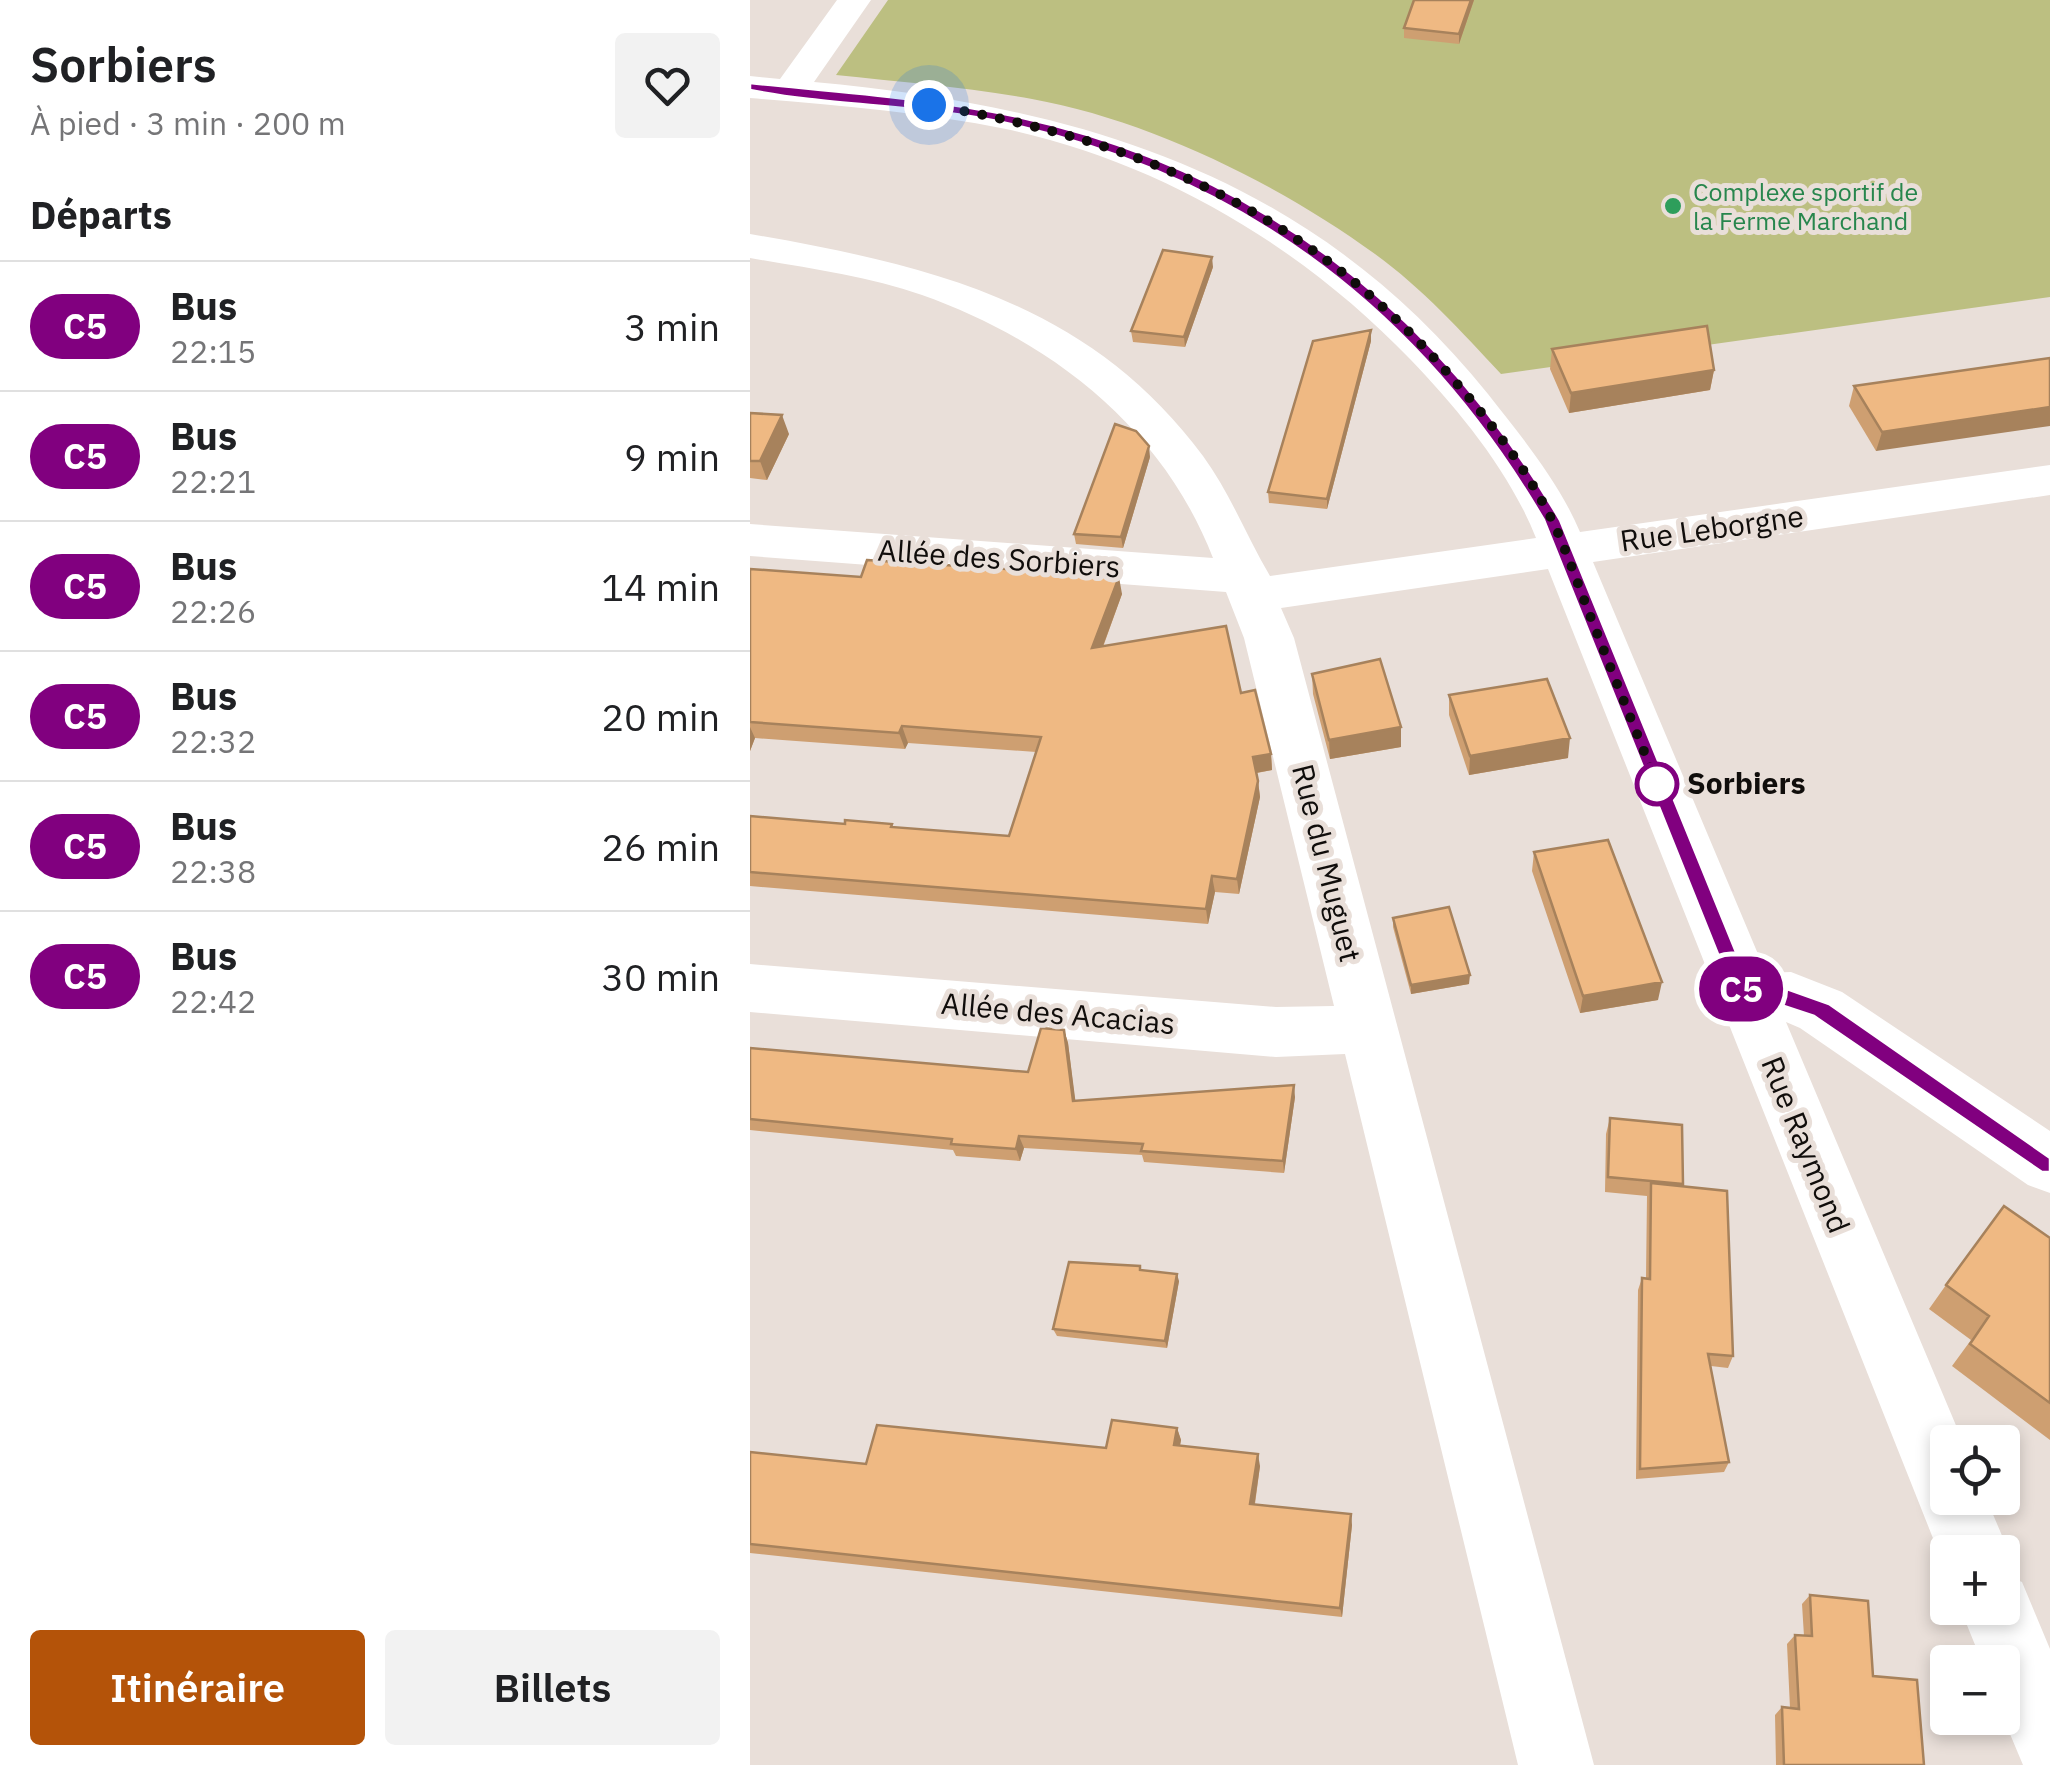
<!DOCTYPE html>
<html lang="fr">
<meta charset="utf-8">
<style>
:root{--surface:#fff;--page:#f2f2f2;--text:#202124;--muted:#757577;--line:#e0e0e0;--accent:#b45309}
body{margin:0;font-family:"IBM Plex Sans",sans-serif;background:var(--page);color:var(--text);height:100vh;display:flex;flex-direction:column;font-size:38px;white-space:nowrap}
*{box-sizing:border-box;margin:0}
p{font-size:32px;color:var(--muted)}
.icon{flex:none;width:55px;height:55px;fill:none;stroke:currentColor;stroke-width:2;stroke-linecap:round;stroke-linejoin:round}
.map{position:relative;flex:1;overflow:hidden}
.panel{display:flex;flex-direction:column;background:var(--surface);width:750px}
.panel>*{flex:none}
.badge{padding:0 20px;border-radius:32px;font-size:35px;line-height:65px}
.controls{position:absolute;left:1180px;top:1425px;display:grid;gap:20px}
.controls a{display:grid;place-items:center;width:90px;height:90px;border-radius:10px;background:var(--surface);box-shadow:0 5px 15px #0003;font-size:50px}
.you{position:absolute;width:50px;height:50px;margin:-25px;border:8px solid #fff;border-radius:50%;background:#1a73e8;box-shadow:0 0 0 15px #1a73e833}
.map>.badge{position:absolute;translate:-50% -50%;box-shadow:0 0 0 5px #fff}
h2{padding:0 30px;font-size:38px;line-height:90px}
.round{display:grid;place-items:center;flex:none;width:105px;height:105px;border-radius:10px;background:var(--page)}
.overview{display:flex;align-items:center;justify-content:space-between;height:170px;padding:0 30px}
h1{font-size:48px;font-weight:600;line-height:75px}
.action{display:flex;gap:20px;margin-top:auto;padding:20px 30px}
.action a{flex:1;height:115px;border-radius:10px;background:var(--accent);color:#fff;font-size:40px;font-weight:600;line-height:115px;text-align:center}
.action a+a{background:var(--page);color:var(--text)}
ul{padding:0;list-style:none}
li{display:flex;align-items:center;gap:30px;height:130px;padding:0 30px;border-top:2px solid var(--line)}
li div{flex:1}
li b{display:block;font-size:38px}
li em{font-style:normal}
li .badge{min-width:110px;font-weight:700;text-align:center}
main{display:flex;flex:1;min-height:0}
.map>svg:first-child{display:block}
</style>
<main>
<section class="panel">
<div class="overview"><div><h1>Sorbiers</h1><p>À pied · 3 min · 200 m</p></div><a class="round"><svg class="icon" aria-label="heart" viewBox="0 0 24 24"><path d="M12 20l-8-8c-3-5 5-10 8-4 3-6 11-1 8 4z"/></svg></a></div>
<h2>Départs</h2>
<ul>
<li><span class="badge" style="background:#81007f;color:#fff">C5</span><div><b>Bus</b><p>22:15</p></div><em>3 min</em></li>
<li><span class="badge" style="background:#81007f;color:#fff">C5</span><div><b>Bus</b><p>22:21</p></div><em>9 min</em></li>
<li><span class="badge" style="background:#81007f;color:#fff">C5</span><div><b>Bus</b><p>22:26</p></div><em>14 min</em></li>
<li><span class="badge" style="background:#81007f;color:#fff">C5</span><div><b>Bus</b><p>22:32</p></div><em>20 min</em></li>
<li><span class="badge" style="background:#81007f;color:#fff">C5</span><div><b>Bus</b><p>22:38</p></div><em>26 min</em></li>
<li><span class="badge" style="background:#81007f;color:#fff">C5</span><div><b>Bus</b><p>22:42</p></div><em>30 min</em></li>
</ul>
<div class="action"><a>Itinéraire</a><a>Billets</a></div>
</section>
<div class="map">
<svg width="1300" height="1765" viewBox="0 0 1300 1765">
<rect width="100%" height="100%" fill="#e9dfd9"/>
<path fill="#bcbf81" d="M 138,0 L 1300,0 L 1300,297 L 751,374 C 712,332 672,288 625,254 C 529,184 399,120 282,99 C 217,87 151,82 86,75 Z"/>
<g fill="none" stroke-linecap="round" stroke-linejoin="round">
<path fill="#fff" fill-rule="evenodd" d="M 87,0 L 121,0 L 64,82 C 333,107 562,175 738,394 C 771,436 809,482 830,532 L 1300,465 L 1300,495 L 843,562 L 1016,973 L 1041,972 L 1092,992 L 1300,1131 L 1300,1193 L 1278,1185 L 1050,1028 L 1036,1022 L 1213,1442 L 1198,1442 L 1198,1498 L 1236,1498 L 1259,1552 L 1252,1567 L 1252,1552 L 1198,1552 L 1198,1576 L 798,569 L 531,608 L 544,638 L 844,1765 L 768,1765 L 595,1054 L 526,1057 L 0,1012 L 0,964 L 526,1007 L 584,1006 L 494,638 L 476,592 L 0,556 L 0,524 L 463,558 C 412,427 301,341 172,295 C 117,276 57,268 0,258 L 0,234 C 179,265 339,302 453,456 C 480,493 497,537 520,576 L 786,538 C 760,472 709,410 660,359 C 551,246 410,162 256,129 C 172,112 85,105 0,98 L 0,76 L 30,79 Z
M 1252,1574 L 1272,1582 L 1300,1649 L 1300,1765 L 1273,1765 L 1252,1715 L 1252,1662 L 1232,1662 L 1210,1608 L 1252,1608 Z"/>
</g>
<path fill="#ce9f71" d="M 724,0 L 709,44 L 654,38 L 654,28 Z
M 463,267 L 435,347 L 383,342 L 381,331 Z
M 621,330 L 621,341 L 577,509 L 519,503 L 518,492 Z
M 802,349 L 964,370 L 960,390 L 819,413 L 800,369 Z
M 1300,358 L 1126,451 L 1099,406 L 1104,386 Z
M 0,413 L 39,434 L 17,480 L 0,478 Z
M 400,457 L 373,548 L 326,544 L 324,534 Z
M 0,569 L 111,577 L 358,570 L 359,577 L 372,594 L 353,647 L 491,693 L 521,754 L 522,770 L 507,773 L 510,797 L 489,894 L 465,892 L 458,924 L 0,886 L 0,816 L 259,836 L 286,752 L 158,743 L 155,749 L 5,738 L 0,751 Z
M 562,674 L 651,747 L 580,759 L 563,694 Z
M 699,695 L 818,758 L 719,775 L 699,715 Z
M 784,852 L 908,1000 L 830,1013 L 782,871 Z
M 643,918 L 719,984 L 661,994 L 643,927 Z
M 314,1030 L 318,1043 L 325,1101 L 545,1097 L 534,1173 L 394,1162 L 392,1155 L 274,1148 L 270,1161 L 206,1156 L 203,1150 L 0,1130 L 0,1048 L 278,1072 Z
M 860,1118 L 933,1184 L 933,1186 L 983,1356 L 978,1368 L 961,1366 L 979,1462 L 974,1472 L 886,1479 L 888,1290 L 892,1278 L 896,1278 L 897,1196 L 855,1192 L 856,1134 Z
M 1300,1238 L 1300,1440 L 1202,1366 L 1221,1340 L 1179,1309 L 1196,1285 Z
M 391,1270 L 429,1281 L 417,1348 L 307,1336 L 303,1329 Z
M 427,1428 L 431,1440 L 430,1445 L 510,1466 L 505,1504 L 602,1525 L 592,1617 L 0,1553 L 0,1452 L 116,1464 L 356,1448 Z
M 1060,1595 L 1123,1676 L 1174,1765 L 1026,1765 L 1025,1715 L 1032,1707 L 1040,1708 L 1037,1644 L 1045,1635 L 1054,1636 L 1052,1604 Z"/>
<path fill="#a7825c" d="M 721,0 L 724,0 L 709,44 L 709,34 Z
M 462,257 L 463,267 L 435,347 L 434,337 Z
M 621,330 L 621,341 L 577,509 L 577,499 Z
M 964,370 L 960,390 L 819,413 L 821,393 Z
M 1300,407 L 1300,426 L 1126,451 L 1132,432 Z
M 32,415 L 39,434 L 17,480 L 10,461 Z
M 399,446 L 400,457 L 373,548 L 371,537 Z
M 369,577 L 372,594 L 346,665 L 342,648 Z
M 152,726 L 158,743 L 155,749 L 149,733 Z
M 0,727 L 5,738 L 0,751 Z
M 651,727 L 651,747 L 580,759 L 579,740 Z
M 820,738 L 818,758 L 719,775 L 720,756 Z
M 521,754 L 522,770 L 505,773 L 503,757 Z
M 508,781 L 510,797 L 489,894 L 487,879 Z
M 462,876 L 465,892 L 458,924 L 456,909 Z
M 720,975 L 719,984 L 661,994 L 661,985 Z
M 912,982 L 908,1000 L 830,1013 L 833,996 Z
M 314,1030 L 318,1043 L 327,1113 L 323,1101 Z
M 544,1085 L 545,1097 L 534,1173 L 533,1161 Z
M 269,1136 L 274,1148 L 270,1161 L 266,1149 Z
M 427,1274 L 429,1281 L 417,1348 L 415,1341 Z
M 427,1428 L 431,1440 L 428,1456 L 424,1445 Z
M 508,1454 L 510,1466 L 503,1515 L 500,1504 Z
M 601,1514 L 602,1525 L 592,1617 L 590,1608 Z"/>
<path fill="#efb983" stroke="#a7825c" stroke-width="2.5" d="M 664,0 L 721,0 L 709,34 L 654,28 Z
M 413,250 L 462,257 L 434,337 L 381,331 Z
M 957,326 L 964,370 L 821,393 L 802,349 Z
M 621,330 L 577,499 L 518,492 L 563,341 Z
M 1300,358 L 1300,407 L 1132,432 L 1104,386 Z
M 0,413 L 32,415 L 10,461 L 0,461 Z
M 365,424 L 386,431 L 399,446 L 371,537 L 324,534 Z
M 117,560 L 305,572 L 307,566 L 358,570 L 356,576 L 369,577 L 342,648 L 476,626 L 491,693 L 505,690 L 521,754 L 503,757 L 508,781 L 487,879 L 462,876 L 456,909 L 0,872 L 0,816 L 95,824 L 95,820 L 142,824 L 141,827 L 259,836 L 291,737 L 152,726 L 149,733 L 0,722 L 0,569 L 111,577 Z
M 630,659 L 651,727 L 579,740 L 562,674 Z
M 797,679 L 820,738 L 720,756 L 699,695 Z
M 858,840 L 912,982 L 833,996 L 784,852 Z
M 699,907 L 720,975 L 661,985 L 643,918 Z
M 291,1028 L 314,1030 L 323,1101 L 544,1085 L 533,1161 L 391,1151 L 393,1144 L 269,1136 L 266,1149 L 201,1144 L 202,1139 L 0,1119 L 0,1048 L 278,1072 Z
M 860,1118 L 932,1125 L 933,1184 L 858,1177 Z
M 901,1183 L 977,1191 L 983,1356 L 958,1354 L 979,1462 L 890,1469 L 892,1278 L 900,1279 Z
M 1254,1206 L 1300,1238 L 1300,1403 L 1220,1344 L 1239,1316 L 1196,1285 Z
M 319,1262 L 390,1266 L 390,1270 L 427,1274 L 415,1341 L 303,1329 Z
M 362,1420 L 427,1428 L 424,1445 L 508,1454 L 500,1504 L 601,1514 L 590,1608 L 0,1544 L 0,1452 L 116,1464 L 127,1425 L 356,1448 Z
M 1060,1595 L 1118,1601 L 1123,1676 L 1167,1680 L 1174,1765 L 1034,1765 L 1032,1707 L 1049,1709 L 1045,1635 L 1062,1636 Z"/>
<path fill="#81007f" stroke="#fff" stroke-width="2.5" d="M 0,83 C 88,92 177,98 264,116 C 507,168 685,309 810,520 L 1001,989 L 1028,986 L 1079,1004 L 1300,1158 L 1300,1172 L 1292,1172 L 1064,1016 L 1028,1004 L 988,1004 L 794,520 C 673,314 499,179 265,125 C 176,104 85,107 0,90 Z"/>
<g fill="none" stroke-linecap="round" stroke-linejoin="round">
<path stroke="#100d0b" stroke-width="10" stroke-dasharray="0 18" d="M 179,105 C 392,140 558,212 702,378 C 740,421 776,468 802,520 C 817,551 828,585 841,618 C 865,679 889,740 914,800 L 907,784"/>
</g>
<circle fill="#2e9e5b" stroke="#e9dfd9" stroke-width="4" cx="923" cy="206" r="10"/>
<circle fill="#fff" stroke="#81007f" stroke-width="5" cx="907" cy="784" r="20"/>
<g text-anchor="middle" stroke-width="10" stroke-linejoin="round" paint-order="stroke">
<g font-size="25" fill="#27864d" stroke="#e9dfd9" text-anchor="start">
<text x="943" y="201">Complexe sportif de<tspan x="943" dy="29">la Ferme Marchand</tspan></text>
</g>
<g font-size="30" fill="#100d0b" stroke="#e9dfd9">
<text transform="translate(962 529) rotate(-8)" y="10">Rue Leborgne</text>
<text transform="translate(249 559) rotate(4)" y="10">Allée des Sorbiers</text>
<text transform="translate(576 863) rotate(76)" y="10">Rue du Muguet</text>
<text transform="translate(308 1014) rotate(5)" y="10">Allée des Acacias</text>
<text transform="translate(1055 1145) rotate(68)" y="10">Rue Raymond</text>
</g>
<g font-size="30" font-weight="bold" fill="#100d0b" stroke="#e9dfd9" text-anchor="start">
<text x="937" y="794">Sorbiers</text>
</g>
</g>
</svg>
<div class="controls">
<a><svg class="icon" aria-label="locate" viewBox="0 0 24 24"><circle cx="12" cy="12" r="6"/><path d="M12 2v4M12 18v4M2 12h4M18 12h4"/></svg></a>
<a>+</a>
<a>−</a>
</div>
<div class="you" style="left:179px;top:105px"></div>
<b class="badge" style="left:991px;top:989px;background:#81007f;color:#fff">C5</b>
</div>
</main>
